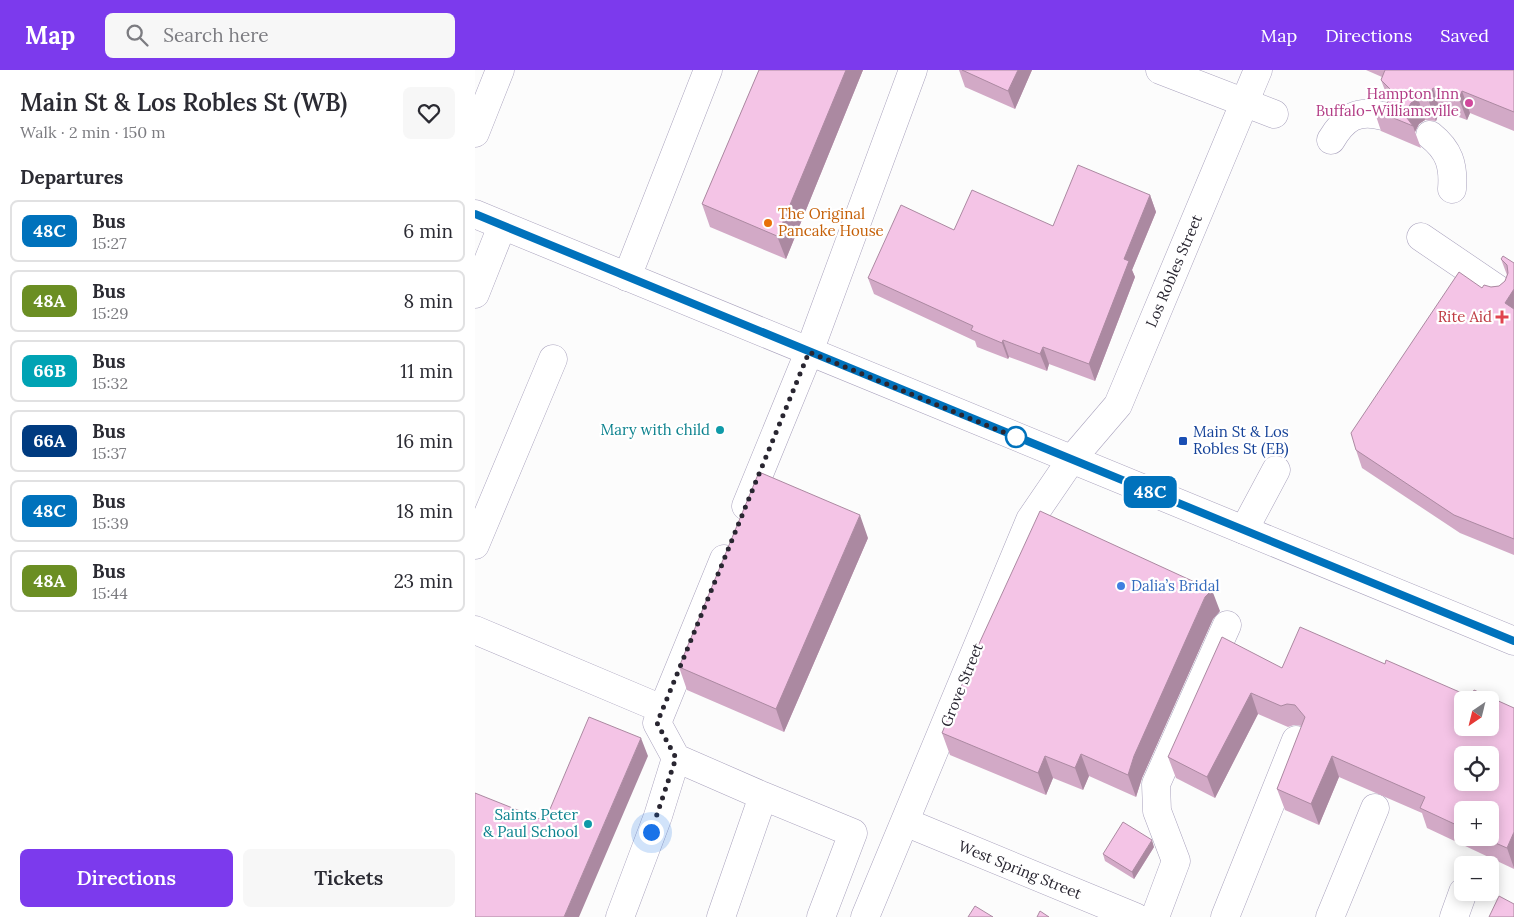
<!DOCTYPE html>
<meta charset="utf-8">
<style>
:root{--surface:#fff;--page:#f7f7f7;--text:#2b2b33;--muted:#7c7c81;--line:#e1e1e2;--accent:#7c3aed}
body{margin:0;font-family:Lora,serif;background:var(--page);color:var(--text);height:100vh;display:flex;flex-direction:column;font-size:19px;white-space:nowrap}
*{box-sizing:border-box;margin:0}
p{font-size:16px;color:var(--muted)}
.icon{flex:none;width:28px;height:28px;fill:none;stroke:currentColor;stroke-width:2;stroke-linecap:round;stroke-linejoin:round}
.map{position:relative;flex:1;overflow:hidden}
.panel{display:flex;flex-direction:column;background:var(--surface);width:475px}
.panel>*{flex:none}
.badge{padding:0 10px;border-radius:8px;font-size:18px;line-height:32px}
.needle{width:32px;rotate:215deg}
.tools{position:absolute;left:979px;top:621px;display:grid;gap:10px}
.tools a{display:grid;place-items:center;width:45px;height:45px;border-radius:8px;background:var(--surface);box-shadow:0 2px 12px #0003;font-size:25px}
.you{position:absolute;width:25px;height:25px;margin:-12px;border:4px solid #fff;border-radius:50%;background:#1a73e8;box-shadow:0 0 0 8px #1a73e833}
.map>.badge{position:absolute;translate:-50% -50%;box-shadow:0 0 0 2px #fff}
h2{padding:0 20px;font-size:19px;line-height:45px}
.round{display:grid;place-items:center;flex:none;width:52px;height:52px;border-radius:8px;background:var(--page)}
.overview{display:flex;align-items:center;justify-content:space-between;height:85px;padding:0 20px}
h1{font-size:24px;font-weight:600;line-height:38px}
.action{display:flex;gap:10px;margin-top:auto;padding:10px 20px}
.action a{flex:1;height:58px;border-radius:8px;background:var(--accent);color:#fff;font-size:20px;font-weight:600;line-height:58px;text-align:center}
.action a+a{background:var(--page);color:var(--text)}
ul{padding:0;list-style:none}
li{display:flex;align-items:center;gap:15px;height:62px;margin:0 10px 8px;padding:0 10px;border:2px solid var(--line);border-radius:8px}
li div{flex:1}
li b{display:block;font-size:19px}
li em{font-style:normal}
li .badge{min-width:55px;font-weight:700;text-align:center}
header{display:flex;align-items:center;gap:30px;box-sizing:border-box;height:70px;padding:0 25px;background:var(--accent);color:#fff}
header strong{font-size:24px}
nav{display:flex;gap:28px;margin-inline-start:auto;font-size:18px}
.search{width:350px;height:45px;background:var(--page);display:flex;align-items:center;gap:12px;box-sizing:border-box;padding:0 18px;border-radius:8px;color:var(--muted);font-size:19px}
main{display:flex;flex:1;min-height:0}
.map>svg:first-child{display:block}
</style>
<header>
<strong>Map</strong>
<div class="search"><svg class="icon" aria-label="search" viewBox="0 0 24 24"><circle cx="10" cy="10" r="6"/><path d="M15 15l6 6"/></svg>Search here</div>
<nav><a>Map</a><a>Directions</a><a>Saved</a></nav>
</header>
<main>
<section class="panel">
<div class="overview"><div><h1>Main St &amp; Los Robles St (WB)</h1><p>Walk · 2 min · 150 m</p></div><a class="round"><svg class="icon" aria-label="heart" viewBox="0 0 24 24"><path d="M12 20l-8-8c-3-5 5-10 8-4 3-6 11-1 8 4z"/></svg></a></div>
<h2>Departures</h2>
<ul>
<li><span class="badge" style="background:#0072bc;color:#fff">48C</span><div><b>Bus</b><p>15:27</p></div><em>6 min</em></li>
<li><span class="badge" style="background:#6b8e23;color:#fff">48A</span><div><b>Bus</b><p>15:29</p></div><em>8 min</em></li>
<li><span class="badge" style="background:#00a3b4;color:#fff">66B</span><div><b>Bus</b><p>15:32</p></div><em>11 min</em></li>
<li><span class="badge" style="background:#003b80;color:#fff">66A</span><div><b>Bus</b><p>15:37</p></div><em>16 min</em></li>
<li><span class="badge" style="background:#0072bc;color:#fff">48C</span><div><b>Bus</b><p>15:39</p></div><em>18 min</em></li>
<li><span class="badge" style="background:#6b8e23;color:#fff">48A</span><div><b>Bus</b><p>15:44</p></div><em>23 min</em></li>
</ul>
<div class="action"><a>Directions</a><a>Tickets</a></div>
</section>
<div class="map">
<svg width="1039" height="847" viewBox="0 0 1039 847">
<rect width="100%" height="100%" fill="#fcfcfc"/>
<g fill="none" stroke-linecap="round" stroke-linejoin="round">
<g stroke="#a9a2bd" stroke-width="29">
<path id="minor" d="M 685,0 L 799,44
M 0,63 L 25,0
M 955,65 C 974,80 979,95 977,119
M 856,70 C 869,48 882,39 908,46
M 946,167 L 1024,220
M 152,207 L 233,0
M 0,224 L 27,156
M 271,436 L 334,282 L 438,0
M 769,460 L 801,400
M 0,475 L 78,289
M 0,560 L 187,639
M 201,688 L 288,726
M 430,752 L 660,847
M 145,847 L 183,746 L 201,688 L 182,653 L 249,489
M 246,847 L 288,726 L 378,763 L 346,847
M 390,847 L 555,450 L 596,390 L 643,335 L 783,0
M 680,847 L 701,791 L 682,741 L 681,714 L 752,555
M 750,847 L 821,670
M 855,847 L 900,738
M 979,847 L 988,822"/>
</g>
<g stroke="#a9a2bd" stroke-width="29">
<path id="major" d="M 0,144 L 1039,571"/>
</g>
<use href="#minor" stroke="#fff" stroke-width="28"/>
<use href="#major" stroke="#fff" stroke-width="28"/>
</g>
<path fill="#d2a9c6" fill-rule="evenodd" d="M 284,0 L 388,0 L 311,189 L 235,157 L 227,134 Z
M 484,0 L 557,0 L 540,39 L 490,17 Z
M 891,0 L 1039,0 L 1039,61 L 995,43 L 992,50 L 965,40 L 961,51 L 950,50 L 944,54 L 940,62 L 946,78 L 906,61 L 899,40 L 911,35 L 914,31 L 906,10 L 907,7 Z
M 675,125 L 681,142 L 657,200 L 660,207 L 620,311 L 574,294 L 572,301 L 534,287 L 533,289 L 502,277 L 500,271 L 399,224 L 393,208 L 479,160 L 578,156 Z
M 1026,189 L 1039,193 L 1039,485 L 985,463 L 887,398 L 881,380 L 1007,218 L 1024,216 L 1030,211 L 1032,205 Z
M 393,468 L 309,662 L 212,620 L 204,597 Z
M 745,541 L 738,549 L 667,708 L 661,727 L 614,706 L 608,720 L 578,708 L 571,725 L 475,685 L 467,663 Z
M 910,594 L 996,627 L 1039,638 L 1039,799 L 952,758 L 947,743 L 864,707 L 844,755 L 810,740 L 802,719 L 827,656 L 819,655 L 813,657 L 783,644 L 740,728 L 701,708 L 693,687 L 807,598 ZM 988,740 L 1015,768 L 988,768 Z
M 679,777 L 659,809 L 630,791 L 628,784 Z"/>
<path fill="#ab89a1" d="M 371,0 L 388,0 L 311,189 L 302,166 Z
M 543,0 L 557,0 L 540,39 L 533,21 Z
M 958,18 L 965,40 L 961,51 L 953,29 Z
M 987,21 L 995,43 L 992,50 L 984,29 Z
M 943,28 L 950,50 L 944,54 L 940,62 L 938,56 L 932,48 L 932,40 L 936,33 Z
M 675,125 L 681,142 L 657,200 L 660,207 L 620,311 L 614,294 L 649,189 Z
M 1039,219 L 1039,248 L 1030,233 Z
M 528,270 L 534,287 L 533,289 L 527,273 Z
M 568,277 L 574,294 L 572,301 L 565,284 Z
M 385,445 L 393,468 L 309,662 L 301,639 Z
M 737,520 L 745,541 L 738,549 L 667,708 L 661,727 L 653,705 L 659,686 L 730,527 Z
M 776,623 L 783,644 L 740,728 L 732,707 Z
M 166,668 L 173,686 L 104,847 L 89,847 Z
M 606,684 L 614,706 L 608,720 L 600,698 Z
M 570,686 L 578,708 L 571,725 L 563,703 Z
M 857,686 L 864,707 L 844,755 L 836,734 Z
M 1039,762 L 1039,798 L 1032,778 Z
M 677,770 L 679,777 L 659,809 L 657,802 Z"/>
<path fill="#f4c4e6" stroke="#ab89a1" fill-rule="evenodd" d="M 284,0 L 371,0 L 302,166 L 227,134 Z
M 487,0 L 543,0 L 533,21 Z
M 910,0 L 1039,0 L 1039,42 L 987,21 L 984,29 L 958,18 L 953,29 L 943,28 L 936,33 L 932,40 L 932,48 L 938,56 L 899,40 L 911,35 L 915,28 L 915,19 L 906,10 Z
M 603,95 L 675,125 L 649,189 L 654,191 L 614,294 L 568,277 L 565,284 L 528,270 L 527,273 L 496,260 L 498,256 L 393,208 L 426,135 L 479,160 L 497,120 L 578,156 Z
M 1028,186 L 1039,193 L 1039,219 L 1030,233 L 1039,239 L 1039,469 L 979,445 L 881,380 L 876,363 L 984,202 L 1007,218 L 1009,215 L 1016,217 L 1024,216 L 1030,211 L 1033,203 L 1032,195 L 1026,189 Z
M 284,402 L 385,445 L 301,639 L 204,597 Z
M 565,441 L 737,520 L 730,527 L 659,686 L 653,705 L 606,684 L 600,698 L 570,686 L 563,703 L 467,663 L 503,576 Z
M 825,557 L 910,594 L 911,590 L 996,627 L 999,620 L 1039,638 L 1039,762 L 1032,778 L 1009,768 L 1015,768 L 1015,740 L 988,740 L 988,758 L 945,738 L 950,727 L 857,686 L 836,734 L 802,719 L 830,647 L 820,635 L 812,634 L 806,636 L 776,623 L 732,707 L 693,687 L 747,567 L 807,598 ZM 988,630 L 1015,630 L 1015,658 L 988,658 ZM 988,685 L 1015,685 L 1015,712 L 988,712 Z
M 114,647 L 166,668 L 89,847 L 0,847 L 0,723 L 70,751 Z
M 648,752 L 677,770 L 657,802 L 628,784 Z
M 1024,826 L 1039,834 L 1039,847 L 1014,847 Z
M 500,836 L 518,847 L 493,847 Z
M 565,841 L 574,847 L 562,847 Z"/>
<g fill="none" stroke-linecap="round" stroke-linejoin="round">
<g stroke="#fff" stroke-width="11">
<path id="line" d="M 0,144 L 1039,571"/>
</g>
<use href="#line" stroke="#0072bc" stroke-width="8"/>
<path stroke="#292631" stroke-width="5" stroke-dasharray="0 9" d="M 176,762 L 201,688 L 182,653 L 334,282 L 545,369 L 541,367"/>
</g>
<circle fill="#d1479c" stroke="#fff" stroke-width="2" cx="994" cy="33" r="5"/>
<circle fill="#e8710a" stroke="#fff" stroke-width="2" cx="293" cy="153" r="5"/>
<path fill="#e0444e" stroke="#fff" stroke-width="2" d="M1024.5 239.5h5v5h5v5h-5v5h-5v-5h-5v-5h5z"/>
<g fill="#0f9aa8" stroke="#fff" stroke-width="2">
<circle cx="245" cy="360" r="5"/>
<circle cx="113" cy="754" r="5"/>
</g>
<circle fill="#fff" stroke="#0072bc" stroke-width="2.5" cx="541" cy="367" r="10"/>
<rect fill="#1a4fb4" stroke="#fff" stroke-width="2" x="703" y="366" width="10" height="10" rx="2.5"/>
<circle fill="#3f7fe0" stroke="#fff" stroke-width="2" cx="646" cy="516" r="5"/>
<g text-anchor="middle" stroke-width="4.5" stroke-linejoin="round" paint-order="stroke">
<g font-size="15" fill="#b23c85" stroke="#fff" text-anchor="end">
<text x="984" y="29">Hampton Inn<tspan x="984" dy="17">Buffalo-Williamsville</tspan></text>
</g>
<g font-size="15" fill="#c56008" stroke="#fff" text-anchor="start">
<text x="303" y="149">The Original<tspan x="303" dy="17">Pancake House</tspan></text>
</g>
<g font-size="15" fill="#292631" stroke="#fff">
<text transform="translate(699 201) rotate(-67)" y="5">Los Robles Street</text>
<text transform="translate(487 615) rotate(-68)" y="5">Grove Street</text>
<text transform="translate(545 800) rotate(22)" y="5">West Spring Street</text>
</g>
<g font-size="15" fill="#be3a42" stroke="#fff" text-anchor="end">
<text x="1017" y="252">Rite Aid</text>
</g>
<g font-size="15" fill="#0d838f" stroke="#fff" text-anchor="end">
<text x="235" y="365">Mary with child</text>
<text x="103" y="750">Saints Peter<tspan x="103" dy="17">&amp; Paul School</tspan></text>
</g>
<g font-size="15" fill="#164399" stroke="#fff" text-anchor="start">
<text x="718" y="367">Main St &amp; Los<tspan x="718" dy="17">Robles St (EB)</tspan></text>
</g>
<g font-size="15" fill="#366cbe" stroke="#fff" text-anchor="start">
<text x="656" y="521">Dalia’s Bridal</text>
</g>
</g>
</svg>
<div class="tools">
<a><svg class="needle" viewBox="-14 -14 28 28"><path d="M0-13l5 13h-10z" fill="#e53935"/><path d="M0 13l5-13h-10z" fill="#7c7c81"/></svg></a>
<a><svg class="icon" aria-label="locate" viewBox="0 0 24 24"><circle cx="12" cy="12" r="6"/><path d="M12 2v4M12 18v4M2 12h4M18 12h4"/></svg></a>
<a>+</a>
<a>−</a>
</div>
<div class="you" style="left:176px;top:762px"></div>
<b class="badge" style="left:675px;top:422px;background:#0072bc;color:#fff">48C</b>
</div>
</main>
